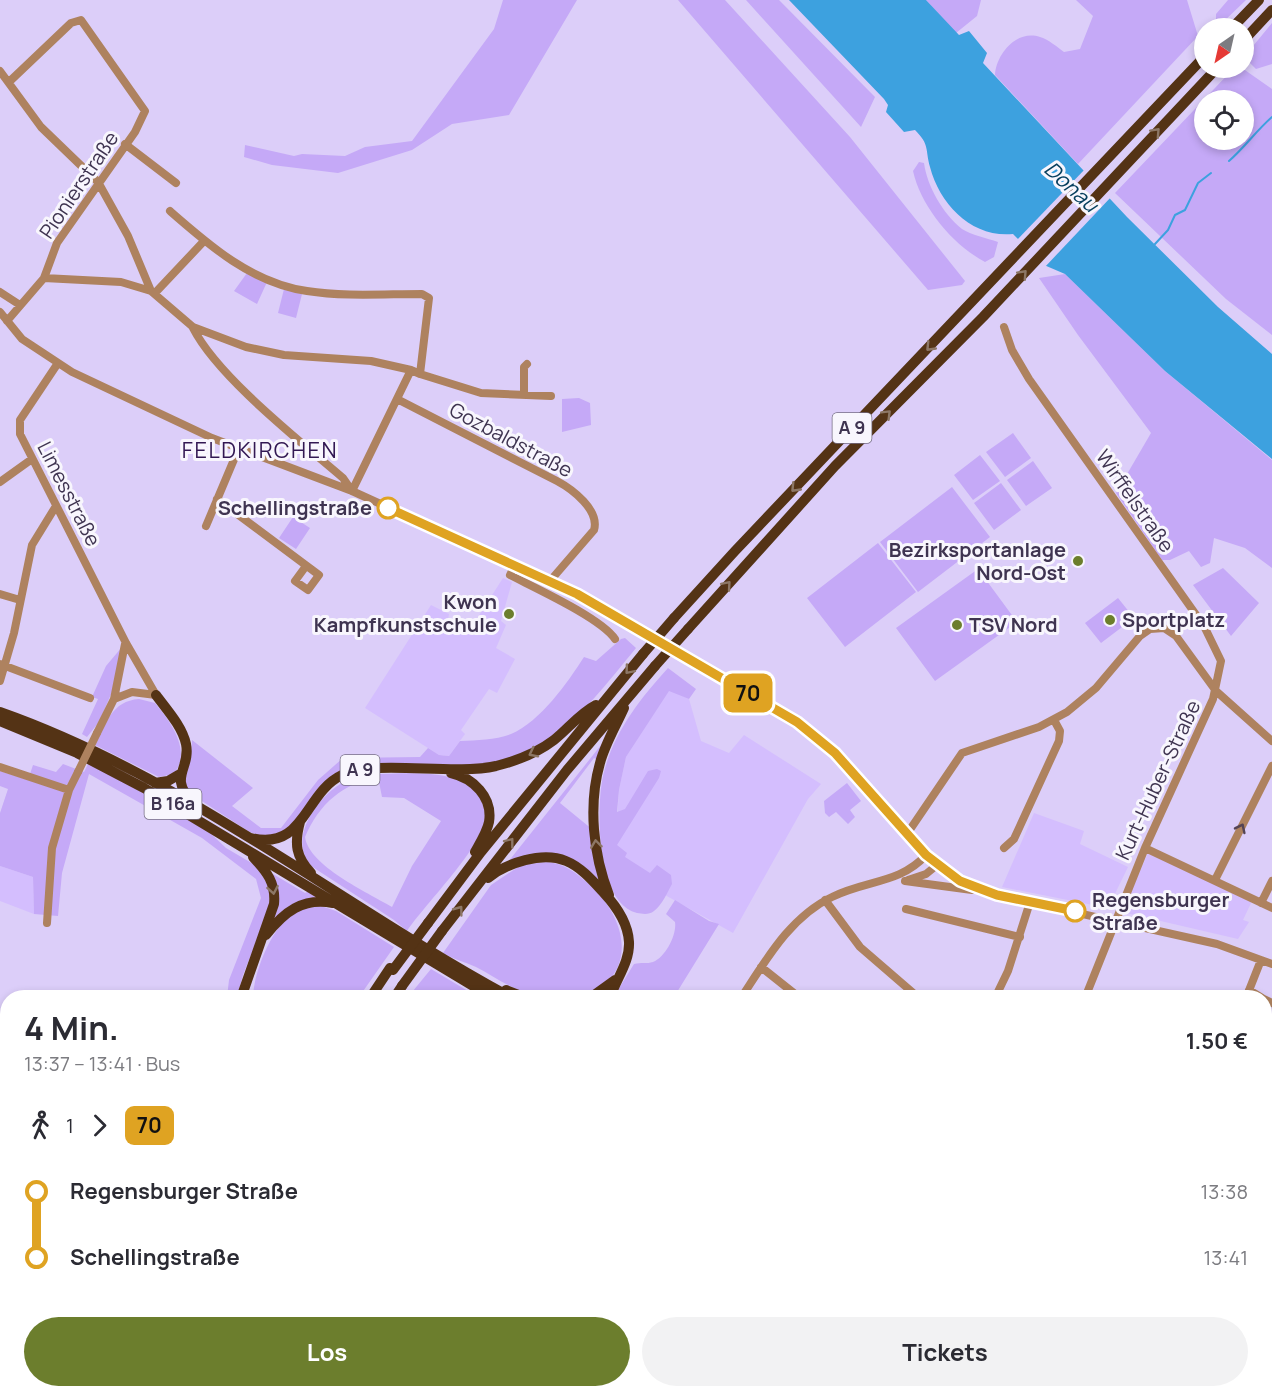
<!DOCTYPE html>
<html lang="de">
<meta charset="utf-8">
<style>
:root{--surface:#fff;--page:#f2f2f3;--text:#2b2b33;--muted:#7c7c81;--accent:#6c7e2d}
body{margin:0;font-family:Manrope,sans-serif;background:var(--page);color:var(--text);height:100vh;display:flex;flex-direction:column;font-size:22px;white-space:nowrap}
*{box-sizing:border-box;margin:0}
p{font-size:20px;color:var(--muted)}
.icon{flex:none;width:33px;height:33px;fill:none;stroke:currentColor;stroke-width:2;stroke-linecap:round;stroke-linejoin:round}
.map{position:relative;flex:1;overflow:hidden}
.details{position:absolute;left:0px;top:990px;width:1272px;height:408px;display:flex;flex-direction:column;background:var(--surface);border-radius:24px 24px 0 0;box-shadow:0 3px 9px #0003}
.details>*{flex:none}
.badge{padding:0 12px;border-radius:9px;font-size:21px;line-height:39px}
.needle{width:39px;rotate:214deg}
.tools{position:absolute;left:1194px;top:18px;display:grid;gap:12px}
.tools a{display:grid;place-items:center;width:60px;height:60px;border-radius:50%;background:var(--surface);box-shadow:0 3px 9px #0003;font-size:30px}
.map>.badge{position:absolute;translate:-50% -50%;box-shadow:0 0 0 3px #fff}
.legs{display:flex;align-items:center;gap:9px;height:66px;padding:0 24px;font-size:20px}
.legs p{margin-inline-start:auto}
.summary{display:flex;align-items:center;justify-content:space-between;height:102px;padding:0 24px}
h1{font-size:33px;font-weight:700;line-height:45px}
.cta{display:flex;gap:12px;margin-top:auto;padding:12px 24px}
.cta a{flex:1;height:69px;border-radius:36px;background:var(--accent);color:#fff;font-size:24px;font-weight:700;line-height:69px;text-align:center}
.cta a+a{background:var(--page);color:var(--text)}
ul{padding:0 24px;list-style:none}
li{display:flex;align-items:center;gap:21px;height:66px;font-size:22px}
li i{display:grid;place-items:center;width:9px;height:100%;margin:0 8px;background:currentColor}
li i::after{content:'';width:15px;height:15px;margin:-8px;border:4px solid;border-radius:50%;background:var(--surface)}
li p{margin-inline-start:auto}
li:first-child i{background:linear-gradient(#0000 50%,currentColor 0)}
li:last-child i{background:linear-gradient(currentColor 50%,#0000 0)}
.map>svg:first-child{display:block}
</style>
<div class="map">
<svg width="1272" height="1398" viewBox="0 0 1272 1398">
<rect width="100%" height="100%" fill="#dccef9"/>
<path fill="#d4befe" d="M 503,578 L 512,582 L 501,621 L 506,625 L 496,648 L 515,659 L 497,693 L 489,689 L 461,730 L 465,734 L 449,756 L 439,755 L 365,708 L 431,605 L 449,614 L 448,620 L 469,631 Z
M 669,690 L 689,699 L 701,741 L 729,753 L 744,735 L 821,784 L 808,799 L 733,933 L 665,895 L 615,849 L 619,790 L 626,757 Z
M 1034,813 L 1084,831 L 1080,844 L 1128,867 L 1108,908 L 1002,887 Z
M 1148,853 L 1252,901 L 1243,920 L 1249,922 L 1238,939 L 1122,912 Z
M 0,866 L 33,877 L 34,914 L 0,901 Z
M 1264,1180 L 1272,1183 L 1272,1308 L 1265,1306 Z
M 489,1390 L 518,1398 L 365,1398 L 363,1391 Z"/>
<path fill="#c5a9f7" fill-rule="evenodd" d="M 503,0 L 577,0 L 509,115 L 452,124 L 412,150 L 338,173 L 272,165 L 244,157 L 245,145 L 294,156 L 302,154 L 345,156 L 365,147 L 412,141 L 494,29 Z
M 678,0 L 725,0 L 850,137 L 965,281 L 962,285 L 928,290 Z
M 746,0 L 779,0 L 875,97 L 861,127 Z
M 926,0 L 981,0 L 977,16 L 956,33 Z
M 1076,0 L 1187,0 L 1198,36 L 1078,164 L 995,75 C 996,55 1016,29 1040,37 C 1048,39 1057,47 1064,52 L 1080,49 L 1093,16 Z
M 1228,0 L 1246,0 L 1219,26 L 1216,22 L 1216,14 Z
M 1272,23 L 1272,64 L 1256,69 L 1244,57 Z
M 1234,68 L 1242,68 L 1272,89 L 1272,335 L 1226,299 L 1115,193 ZM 1244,100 L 1244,140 L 1204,140 L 1204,100 Z
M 919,162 L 924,163 C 927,186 943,214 962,229 C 971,235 987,238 998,242 L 994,257 L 985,262 C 953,245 921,207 913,171 Z
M 247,273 L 267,282 L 257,304 L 234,291 Z
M 1065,274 L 1165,371 L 1272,460 L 1272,568 L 1245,548 L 1214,538 L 1210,563 L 1201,567 L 1189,551 L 1170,560 L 1162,560 L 1116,493 L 1151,433 L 1078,335 L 1039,278 Z
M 284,289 L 302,294 L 296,318 L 278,313 Z
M 579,398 L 590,403 L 591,425 L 562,432 L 562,399 Z
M 1013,433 L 1031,458 L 1005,477 L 986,452 Z
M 980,455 L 1000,481 L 973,500 L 954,475 Z
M 1033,461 L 1052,488 L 1026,506 L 1007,480 Z
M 1001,483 L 1021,510 L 994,530 L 974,503 Z
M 952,487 L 990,537 L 918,592 L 880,542 Z
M 293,517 L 310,528 L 296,549 L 279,538 Z
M 878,543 L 916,592 L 845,647 L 807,598 Z
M 1223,568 L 1259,603 L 1231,636 L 1193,585 Z
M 978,569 L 1017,622 L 935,681 L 896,628 Z
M 1118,598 L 1134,618 L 1101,643 L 1085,623 Z
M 625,638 L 636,648 C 608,682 581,718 544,743 C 497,775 403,767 347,769 C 333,783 293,835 275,837 C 266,838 256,835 248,831 L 188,792 C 179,776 193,757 192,740 L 253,788 L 232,806 L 261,828 L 281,828 L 318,780 L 343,758 L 420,757 L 428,748 L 439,755 L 449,756 L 460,741 C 477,740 496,740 511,734 C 540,722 568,682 584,657 L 596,661 L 621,639 Z
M 122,647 L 115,685 L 99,722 L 87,737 L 82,734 L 98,699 L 92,697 L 106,666 Z
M 668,668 L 696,689 L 689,699 L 669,691 L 626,757 L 619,790 L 617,812 L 625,809 L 648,771 L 657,769 L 661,771 L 659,778 L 617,845 L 627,853 L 625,857 L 650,873 L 657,865 L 671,875 L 672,884 C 667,893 662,905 654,911 C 649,915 643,914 637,913 C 596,903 596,809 603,776 C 613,733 639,700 668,668 Z
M 139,699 L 155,703 C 171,722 192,751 174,774 L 159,777 L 95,745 C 106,723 112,701 139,699 Z
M 609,735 L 599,761 L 594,758 L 560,803 L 593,830 L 601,885 L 565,857 L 508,862 Z
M 89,762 L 207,830 L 226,848 L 255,865 L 270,888 L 269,909 L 243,975 L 237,997 L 227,997 L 229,980 L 261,898 L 256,879 L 202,838 L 89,774 L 62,873 L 58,916 L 34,914 L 33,877 L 0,866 L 0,813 L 8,789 L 0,786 L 0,771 L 28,780 L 33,765 L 56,772 L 63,764 L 84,772 Z
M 371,774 C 396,774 425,771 450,777 C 471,782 489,801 484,823 C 479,850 423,907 407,931 L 394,920 L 311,866 C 286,838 320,792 348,780 C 356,776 364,775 371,774 ZM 378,777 L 382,797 L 404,798 L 441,821 L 412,866 L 392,907 C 367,892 309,866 305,837 C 319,804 343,783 378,777 Z
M 847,783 L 861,801 L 850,810 L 855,817 L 848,824 L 836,812 L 829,817 L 825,813 L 824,801 Z
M 546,862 C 564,863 575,872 589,884 C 647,937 626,1008 542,997 C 518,994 497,978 476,967 C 465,962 453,959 443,953 L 491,885 L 521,865 Z
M 273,874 L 305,893 L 309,891 L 320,898 L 272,926 Z
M 675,900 L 709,921 L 719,924 L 674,997 L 613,998 L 634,964 C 641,962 647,964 653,962 C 666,957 677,934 675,922 L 666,914 Z
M 321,906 L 336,911 L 394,947 L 359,997 L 253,998 C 253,973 274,920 298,911 C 305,908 314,907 321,906 Z
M 431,969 L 478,997 L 408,997 Z
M 261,1391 L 337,1391 L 339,1398 L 257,1398 Z
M 729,1391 L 735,1398 L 521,1398 L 495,1391 Z"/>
<path fill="#3da1df" d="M 789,0 L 926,0 L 959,35 L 969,31 L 987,53 L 983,63 L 1127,217 L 1218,307 L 1272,354 L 1272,459 L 1165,371 L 1065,274 L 1044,265 L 1013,234 C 972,238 940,205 930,167 C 925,149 930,145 915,130 L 904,132 L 886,112 L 888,105 L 884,99 Z"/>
<path fill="#dccef9" d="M 1086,168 L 1112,196 L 1044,268 L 1016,241 Z"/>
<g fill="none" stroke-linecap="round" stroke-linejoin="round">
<path stroke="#3da1df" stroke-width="2" d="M 1229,161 C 1245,147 1256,131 1272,117
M 1155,244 L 1168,230 L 1175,215 L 1185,210 L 1198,183 L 1211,173"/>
<path stroke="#ae825f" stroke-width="8" d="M 0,71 L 41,127 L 98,182 L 128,236 L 151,291
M 125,144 L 176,183
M 170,211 C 210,246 252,283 307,291 C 344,297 384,294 422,294 L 429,298 L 420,374 L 411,370 L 352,491
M 44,278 L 121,282 L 151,291 L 193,327 L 246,347 L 284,355 L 371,361 L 411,370
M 0,292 L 20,305
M 155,293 L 204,241
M 0,312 L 22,339 L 72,372 L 212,438 L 352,491 L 550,581 L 601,606 L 773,707 L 814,735 L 835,753 L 926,855 L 960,881 L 997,895 L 1217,944 L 1272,964
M 7,321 L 44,278 L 57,243 L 135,132 L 145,111 L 81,20 L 71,23 L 9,82
M 1004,327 L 1012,350 L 1029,379 L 1204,626 L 1221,661 L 1213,699 L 1145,848 L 1085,998
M 193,328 C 218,377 300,441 343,478 L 352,491
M 58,363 L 20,420 L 20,434 L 126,643 L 156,695
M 420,374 L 481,393 L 551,396
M 524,395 L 524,367 L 527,364
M 397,399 L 557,481 C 572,489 600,510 594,530 L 550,581
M 0,482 L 32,459
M 217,499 L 319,575 L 308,590 L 295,581 L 306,566
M 206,526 L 238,450
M 515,565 L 510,575 C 535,588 601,618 615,639
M 0,594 L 20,600
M 0,664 L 90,698
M 0,681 L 14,633 L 32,545 L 56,506
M 114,699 L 132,692 L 156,695
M 97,733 L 114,699 L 125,644
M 0,767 L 69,790 L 78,772
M 907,834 L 962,753 L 1039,727 L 1067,712 L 1096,688 L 1140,636 L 1150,629 L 1164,628 L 1176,636 L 1216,691 L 1272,741
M 1004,848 L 1014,839 L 1059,741 L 1060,731 L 1054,720
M 1145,848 L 1272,908
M 908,880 L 926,874 L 937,865
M 1215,880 L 1272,766
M 905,881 L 972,890
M 825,900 L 860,947 L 919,998
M 1261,903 L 1272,881
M 906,909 L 1020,937
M 47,923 L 52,848 L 69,790
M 761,967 L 800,998
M 1249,990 L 1262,998
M 741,998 C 766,960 790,917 832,897 C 865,880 900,884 926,855
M 995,998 L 1008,971 L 1030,902
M 1246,998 L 1261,960
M 1264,999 L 1272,1003
M 1264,1101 L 1272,1107
M 1264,1173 L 1272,1177
M 1264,1313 L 1272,1315
M 780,1390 L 786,1398
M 1008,1390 L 1020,1398
M 1251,1390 L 1262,1398
M 244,1398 L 248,1390
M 920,1398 L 924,1390
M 1060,1398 L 1064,1390"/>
<path stroke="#71451b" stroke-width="9" d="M 344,1390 L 347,1398
M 355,1390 L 358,1398
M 1132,1390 L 1143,1398"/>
<path stroke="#543315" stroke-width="10" d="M 1232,28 L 1259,0
M 1244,40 L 1272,10
M 674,618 L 735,551 L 1204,57
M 688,629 L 835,466 L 983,317 L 1217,68
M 156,695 C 167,710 182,726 186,744 C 191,769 168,777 192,801
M 0,712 C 185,777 340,905 512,998
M 0,721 L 77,753 L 144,788 L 493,998
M 451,773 C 473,778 493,797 489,822 C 487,832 480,843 475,852
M 155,783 L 168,781 L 180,774
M 300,822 C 294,844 296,857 311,873
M 251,838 C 305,851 304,793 342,775 C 378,759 451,776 496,766 C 516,761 537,753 554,740 C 568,729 579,714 596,705
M 488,878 C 507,863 542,851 566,861 C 581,867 593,881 604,893 C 617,907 628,923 629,942 C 630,962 616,979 610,998
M 609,895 C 593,854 588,805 600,763 C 605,744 616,726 624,708
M 428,923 L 481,852 L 643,654
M 442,931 L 567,770 L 655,666
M 266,935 C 284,912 303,897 333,903
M 506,990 L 526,998
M 241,998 L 274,904 C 276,883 267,872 253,857
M 370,998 L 390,968
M 394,998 L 402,986
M 590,998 L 615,980
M 118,1398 L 122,1390
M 137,1398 L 141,1390"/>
<path stroke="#ae825f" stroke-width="8" d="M 78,772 L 97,733"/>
<path stroke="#543315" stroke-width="10" d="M 643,654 L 674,618
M 655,666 L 688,629
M 393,970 L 428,923
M 402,986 L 442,931"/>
</g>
<defs><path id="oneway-chevron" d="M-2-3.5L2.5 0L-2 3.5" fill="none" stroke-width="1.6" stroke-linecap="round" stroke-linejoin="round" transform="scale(1.5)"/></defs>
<g stroke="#8d7766">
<use href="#oneway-chevron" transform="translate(1156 132) rotate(-47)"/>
<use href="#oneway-chevron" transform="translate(1023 274) rotate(-47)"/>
<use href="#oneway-chevron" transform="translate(930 347) rotate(134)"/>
<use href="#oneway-chevron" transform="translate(887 414) rotate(-45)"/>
<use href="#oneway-chevron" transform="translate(795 488) rotate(134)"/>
<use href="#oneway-chevron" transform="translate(727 585) rotate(-49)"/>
<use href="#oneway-chevron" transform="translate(629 670) rotate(130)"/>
<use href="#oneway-chevron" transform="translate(533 753) rotate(153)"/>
<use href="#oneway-chevron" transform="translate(510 842) rotate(-52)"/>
<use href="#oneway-chevron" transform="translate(596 844) rotate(-97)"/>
<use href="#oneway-chevron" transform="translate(273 890) rotate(80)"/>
<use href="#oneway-chevron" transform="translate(459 910) rotate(-53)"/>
</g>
<use stroke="#554454" href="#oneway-chevron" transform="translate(1241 828) rotate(-64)"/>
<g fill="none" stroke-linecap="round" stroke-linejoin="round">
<g stroke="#fff" stroke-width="14">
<path id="line-1" d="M 388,508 L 577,594 L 797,722 L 835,753 L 926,855 L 960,881 L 997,895 L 1075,911"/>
</g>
<use href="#line-1" stroke="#dfa322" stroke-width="9"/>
</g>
<g fill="#fff" stroke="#dfa322" stroke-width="3">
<circle cx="388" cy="508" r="10"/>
<circle cx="1075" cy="911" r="10"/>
</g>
<g fill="#6c7e2d" stroke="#f8f6fd" stroke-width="2">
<circle cx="1078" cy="561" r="6"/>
<circle cx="509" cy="614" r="6"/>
<circle cx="1110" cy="620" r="6"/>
<circle cx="957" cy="625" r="6"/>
</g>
<g text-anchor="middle" stroke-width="6" stroke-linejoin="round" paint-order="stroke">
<g fill="#f8f6fd" stroke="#766e85" stroke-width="1.5">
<rect x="832.5" y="413" width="39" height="30" rx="4.5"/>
<rect x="340.5" y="755" width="39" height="30" rx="4.5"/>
<rect x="144.5" y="789" width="57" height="30" rx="4.5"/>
</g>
<g font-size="18" font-weight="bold" fill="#3f3451">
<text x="852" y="434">A 9</text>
<text x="360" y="776">A 9</text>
<text x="173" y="810">B 16a</text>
</g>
<g font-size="20" fill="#3f3451" stroke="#f8f6fd">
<text transform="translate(79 185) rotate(-56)" y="7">Pionierstraße</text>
<text transform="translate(511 440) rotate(28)" y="7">Gozbaldstraße</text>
<text transform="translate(69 494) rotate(63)" y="7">Limesstraße</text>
<text transform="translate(1135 501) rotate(55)" y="7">Wirffelstraße</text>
<text transform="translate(1158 780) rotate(-65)" y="7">Kurt-Huber-Straße</text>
</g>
<g font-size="20" font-weight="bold" fill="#3f3451" stroke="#f8f6fd" text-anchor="end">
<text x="372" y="515">Schellingstraße</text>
<text x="1092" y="907" text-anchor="start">Regensburger<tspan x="1092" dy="23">Straße</tspan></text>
</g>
<g font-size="20" font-weight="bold" fill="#3f3451" stroke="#f8f6fd" text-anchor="end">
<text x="1066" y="557">Bezirksportanlage<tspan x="1066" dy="23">Nord-Ost</tspan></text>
<text x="497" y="609">Kwon<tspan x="497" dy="23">Kampfkunstschule</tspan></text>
<text x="1122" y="627" text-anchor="start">Sportplatz</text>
<text x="969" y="632" text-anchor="start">TSV Nord</text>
</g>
<g font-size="21" font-style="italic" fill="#08405f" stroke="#f8f6fd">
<text transform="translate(1071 187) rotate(42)" y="7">Donau</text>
</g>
<g font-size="22" letter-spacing="1.5" fill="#321853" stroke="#f8f6fd">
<text x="260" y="458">FELDKIRCHEN</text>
</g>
</g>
</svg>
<div class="tools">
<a><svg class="needle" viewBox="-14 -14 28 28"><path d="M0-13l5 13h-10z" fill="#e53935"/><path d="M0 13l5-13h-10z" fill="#7c7c81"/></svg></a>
<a><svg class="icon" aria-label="locate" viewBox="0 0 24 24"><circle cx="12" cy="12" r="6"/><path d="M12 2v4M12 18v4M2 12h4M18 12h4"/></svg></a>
</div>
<b class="badge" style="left:748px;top:693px;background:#dfa322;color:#111">70</b>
<section class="details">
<div class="summary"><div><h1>4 Min.</h1><p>13:37 – 13:41 · Bus</p></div><b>1.50 €</b></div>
<div class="legs"><svg class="icon" aria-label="walk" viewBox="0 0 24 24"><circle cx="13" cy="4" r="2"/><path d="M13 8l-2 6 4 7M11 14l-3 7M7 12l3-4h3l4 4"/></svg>1<svg class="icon" aria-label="forward" viewBox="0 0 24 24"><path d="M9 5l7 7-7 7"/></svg><b class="badge" style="background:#dfa322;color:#111">70</b></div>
<ul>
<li><i style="color:#dfa322"></i><b>Regensburger Straße</b><p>13:38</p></li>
<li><i style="color:#dfa322"></i><b>Schellingstraße</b><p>13:41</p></li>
</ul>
<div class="cta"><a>Los</a><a>Tickets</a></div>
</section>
</div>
